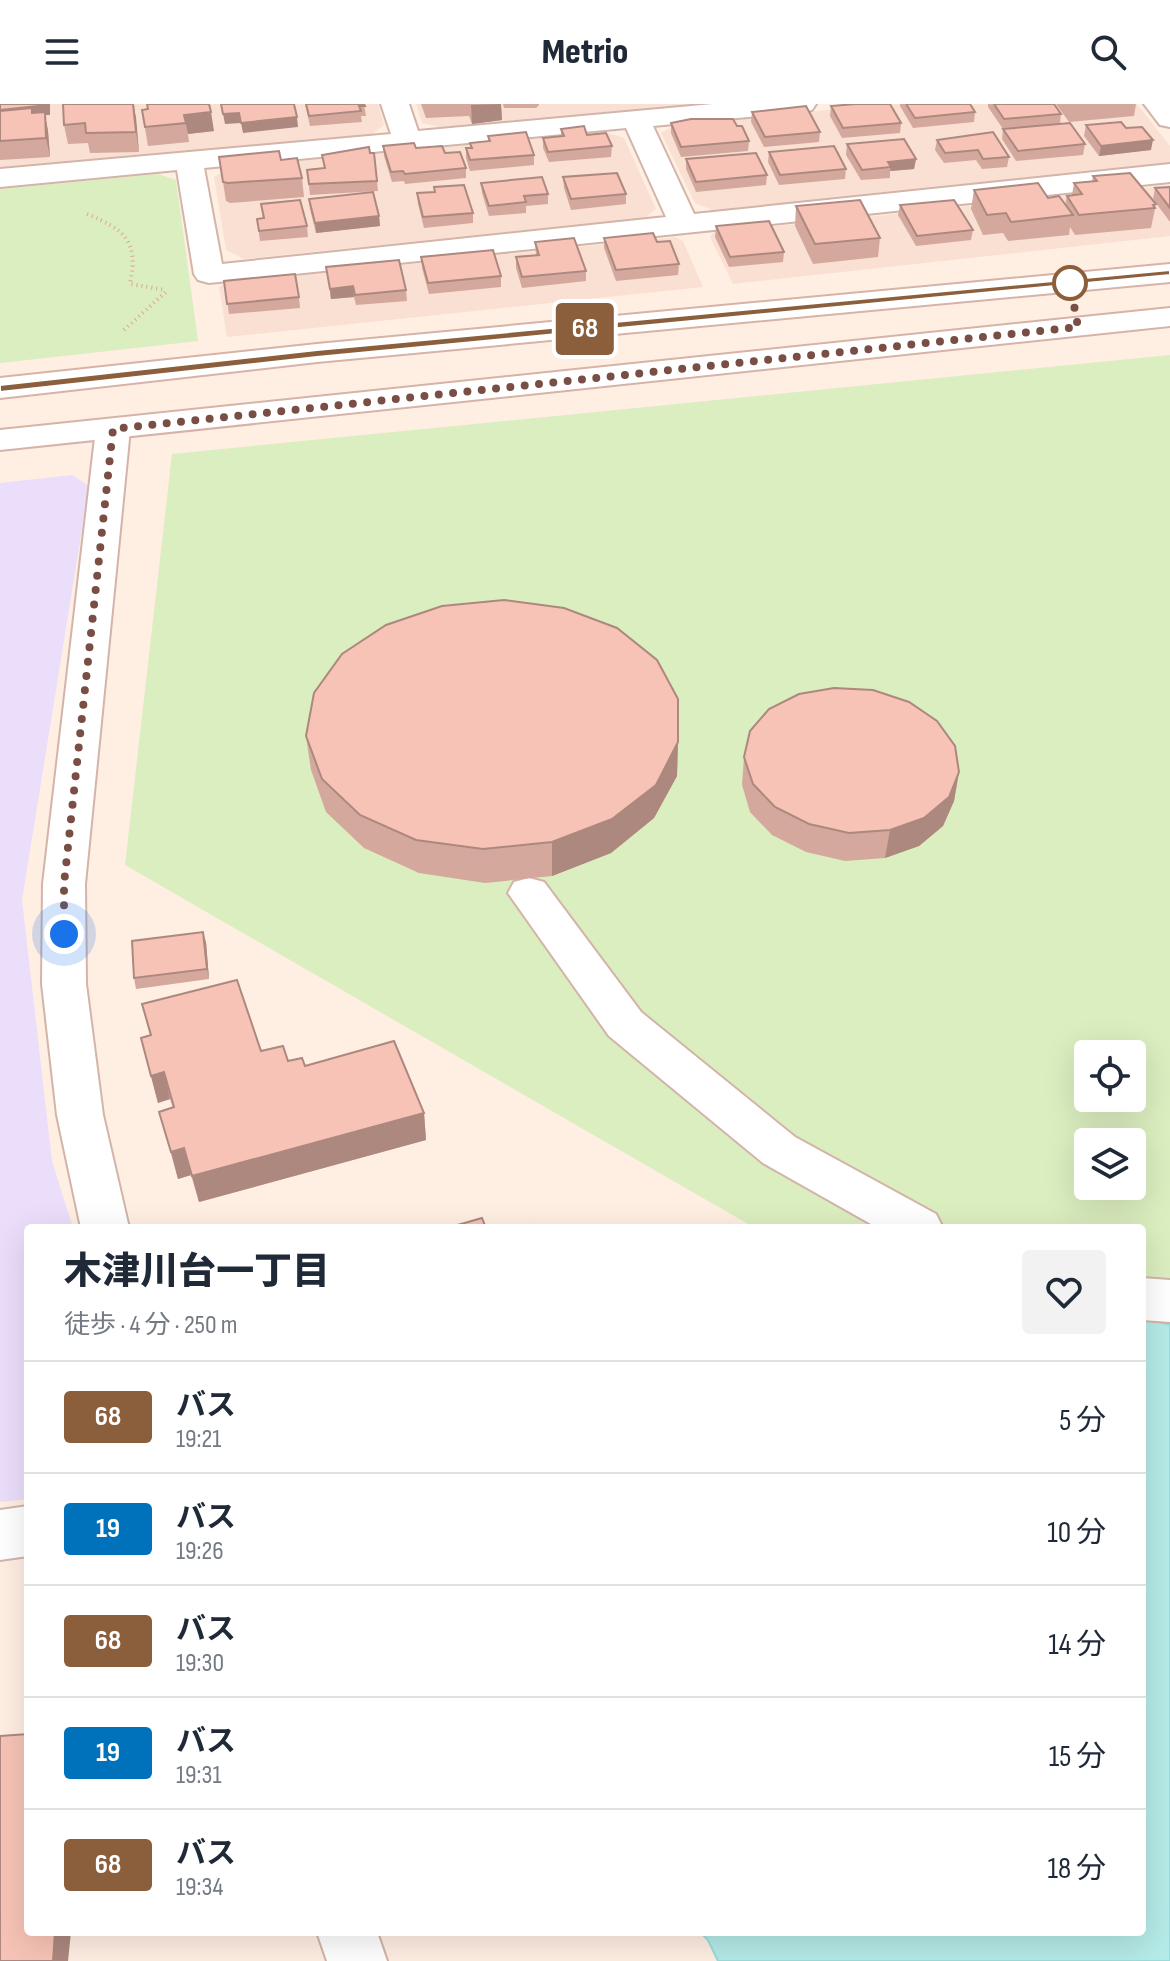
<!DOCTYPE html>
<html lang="ja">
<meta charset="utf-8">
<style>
:root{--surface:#fff;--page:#f2f2f3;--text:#1f2937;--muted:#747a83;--line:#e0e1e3}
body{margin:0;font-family:"Sofia Sans Condensed","Noto Sans JP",sans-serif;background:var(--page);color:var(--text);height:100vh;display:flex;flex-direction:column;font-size:30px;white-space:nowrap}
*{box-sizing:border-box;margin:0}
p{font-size:26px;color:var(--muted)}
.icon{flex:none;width:44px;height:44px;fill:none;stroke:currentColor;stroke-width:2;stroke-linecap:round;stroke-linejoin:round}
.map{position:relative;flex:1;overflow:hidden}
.drawer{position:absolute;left:24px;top:1120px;width:1122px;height:712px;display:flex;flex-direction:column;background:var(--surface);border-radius:8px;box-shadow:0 8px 32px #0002}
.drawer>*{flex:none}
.badge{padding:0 16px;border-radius:6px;font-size:28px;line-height:52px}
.controls{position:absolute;left:1074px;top:936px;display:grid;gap:16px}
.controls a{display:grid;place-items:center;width:72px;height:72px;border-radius:8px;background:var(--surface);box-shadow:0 8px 32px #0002;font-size:40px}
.you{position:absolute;width:40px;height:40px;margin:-20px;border:6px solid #fff;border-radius:50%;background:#1a73e8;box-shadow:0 0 0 12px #1a73e833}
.map>.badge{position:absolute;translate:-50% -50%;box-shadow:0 0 0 4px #fff}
.round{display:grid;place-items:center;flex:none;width:84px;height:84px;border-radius:8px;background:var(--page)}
.headline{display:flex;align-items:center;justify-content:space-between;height:136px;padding:0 40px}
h1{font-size:38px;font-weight:800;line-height:60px}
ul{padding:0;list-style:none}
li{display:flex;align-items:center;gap:24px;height:112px;padding:0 40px;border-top:2px solid var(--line)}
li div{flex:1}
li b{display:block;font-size:30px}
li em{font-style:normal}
li .badge{min-width:88px;font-weight:700;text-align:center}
header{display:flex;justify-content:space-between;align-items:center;height:104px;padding:0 40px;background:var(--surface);font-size:36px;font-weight:800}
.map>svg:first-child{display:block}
</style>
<header><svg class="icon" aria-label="menu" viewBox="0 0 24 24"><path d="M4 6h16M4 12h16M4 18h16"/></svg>Metrio<svg class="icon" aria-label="search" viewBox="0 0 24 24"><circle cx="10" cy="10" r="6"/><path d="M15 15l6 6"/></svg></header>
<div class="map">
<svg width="1170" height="1857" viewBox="0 0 1170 1857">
<rect width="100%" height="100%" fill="#ffeee2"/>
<path fill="#f9e0d2" d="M 0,0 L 378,0 L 384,21 L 371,31 L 0,67 Z
M 416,0 L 696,0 L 443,24 L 422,19 Z
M 887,0 L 1137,0 L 1170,42 L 1170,59 L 715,107 L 695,99 L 661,29 L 675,21 Z
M 605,28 L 624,34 L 656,105 L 645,114 L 244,155 L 226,146 L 214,73 L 229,64 Z
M 1170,81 L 1170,132 L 733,180 L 710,133 L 713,129 Z
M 675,133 L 683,137 L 703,183 L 227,233 L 219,183 L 225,179 Z"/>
<path fill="#ebdefb" d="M 72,371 L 89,382 L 22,796 L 52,1057 L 73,1124 L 28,1124 L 28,1395 L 0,1398 L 0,379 Z"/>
<path fill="#dbeebf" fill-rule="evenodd" d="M 158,70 L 176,76 L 198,237 L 0,259 L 0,85 Z
M 1170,251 L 1170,1180 L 1142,1182 L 1142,1124 L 755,1124 L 125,761 L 172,350 ZM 1088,950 L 1132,950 L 1132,994 L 1088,994 ZM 1088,1038 L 1132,1038 L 1132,1082 L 1088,1082 Z"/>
<path fill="#b4eae7" stroke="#99ddda" stroke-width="2" d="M 1142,1214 L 1170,1221 L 1170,1857 L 718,1857 L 708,1836 L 700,1828 L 1142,1828 Z"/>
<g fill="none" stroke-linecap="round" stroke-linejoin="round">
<g stroke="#d3b4a9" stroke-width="4">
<path id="minor" d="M 381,0 L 409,0 L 418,27 L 713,0 L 816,0 L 812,6 L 802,8 L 653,22 L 694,110 L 1170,60 L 1170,78 L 209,179 L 198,176 L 194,170 L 177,66 L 0,83 L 0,65 L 391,30 ZM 626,24 L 666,113 L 222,160 L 204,64 Z
M 1144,0 L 1170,0 L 1170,23 L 1160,21 Z
M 113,315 L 125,318 L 130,325 L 85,780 L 86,880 L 103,1011 L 129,1124 L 81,1124 L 57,1011 L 42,880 L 43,780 L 96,325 L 101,318 Z
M 529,774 L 544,778 L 641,908 L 795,1033 L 936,1110 L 943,1124 L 878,1124 L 763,1059 L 609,932 L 508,789 L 514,778 Z
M 1142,1174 L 1170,1176 L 1170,1218 L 1142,1216 Z
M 28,1402 L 28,1452 L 0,1456 L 0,1406 Z
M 317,1828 L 377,1828 L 387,1857 L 327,1857 Z"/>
</g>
<g stroke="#d7b3a7" stroke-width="4">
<path id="secondary" d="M 1170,160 L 1170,178 L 317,258 L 0,294 L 0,274 L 317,240 Z
M 1170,204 L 1170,222 L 0,346 L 0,326 Z"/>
</g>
<path stroke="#dca699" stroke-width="4" stroke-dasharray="1 4" stroke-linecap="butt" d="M 87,110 C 125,126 139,137 130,180 L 166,186
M 124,226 L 167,187"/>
<use href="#minor" fill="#fff" fill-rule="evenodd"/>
<use href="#secondary" fill="#fff" fill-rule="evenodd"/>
</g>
<path fill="#d4a89d" d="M 0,0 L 50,11 L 45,11 L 48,27 L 50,53 L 0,56 Z
M 134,0 L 139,48 L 90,49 L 88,39 L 68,40 L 64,21 Z
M 305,0 L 364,0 L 366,12 L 361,12 L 362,18 L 310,22 Z
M 421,0 L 501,0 L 502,16 L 472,20 L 469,12 L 426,14 Z
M 503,0 L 539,0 L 539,1 L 536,4 L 504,4 Z
M 900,0 L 970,0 L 975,8 L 974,18 L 913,24 L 900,2 Z
M 988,0 L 1054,0 L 1061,10 L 1060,20 L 1085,40 L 1083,51 L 1016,57 L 1002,35 L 1003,25 L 988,3 Z
M 1056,0 L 1136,0 L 1134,12 L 1069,18 Z
M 831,2 L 901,19 L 900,29 L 842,34 L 830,12 Z
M 142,6 L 214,27 L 188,30 L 189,38 L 148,42 Z
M 752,8 L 820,28 L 819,38 L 764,43 L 751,18 Z
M 671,19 L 737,22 L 749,37 L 748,47 L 681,53 L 671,29 Z
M 1086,21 L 1126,24 L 1151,46 L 1099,52 L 1084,32 Z
M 561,25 L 587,31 L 612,42 L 611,53 L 549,58 L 543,44 L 543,34 L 561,32 Z
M 488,32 L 534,51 L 534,61 L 470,67 L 466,54 L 466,44 L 470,44 L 470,39 L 488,37 Z
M 937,36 L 1009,53 L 1007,63 L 982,65 L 976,56 L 944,59 L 935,46 Z
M 847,40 L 916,55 L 914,65 L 890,67 L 890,74 L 861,76 L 846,51 Z
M 383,42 L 416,44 L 445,49 L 466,64 L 466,74 L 405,80 L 404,77 L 392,78 L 384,52 Z
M 769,48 L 846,65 L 845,75 L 779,81 L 768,58 Z
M 374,49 L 378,87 L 310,91 L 307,66 L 324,64 L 322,51 Z
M 219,53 L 281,56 L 302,74 L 304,93 L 230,99 L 226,97 Z
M 686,55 L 767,71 L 766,81 L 696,88 L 686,65 Z
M 1093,72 L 1156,100 L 1151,124 L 1075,131 L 1070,123 L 1069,131 L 1008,137 L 1003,129 L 983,131 L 971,105 L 974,86 L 1048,94 L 1065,101 L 1067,92 L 1072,91 L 1074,79 L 1092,78 Z
M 563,73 L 626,90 L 626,100 L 571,106 L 564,84 Z
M 481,79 L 548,90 L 548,100 L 526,102 L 526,109 L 489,112 L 482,89 Z
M 1170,83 L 1170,118 L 1153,95 L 1155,84 Z
M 417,89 L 473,109 L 473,119 L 424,124 L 418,100 Z
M 309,95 L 379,112 L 380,122 L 316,129 L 310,105 Z
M 261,100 L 307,122 L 308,133 L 260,137 L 257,115 L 263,114 Z
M 900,101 L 973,126 L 971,136 L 916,142 L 898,111 Z
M 796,102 L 880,134 L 878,153 L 813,160 L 795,122 Z
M 716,122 L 784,148 L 783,158 L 729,163 L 715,133 Z
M 604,134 L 679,160 L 678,171 L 616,177 L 604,144 Z
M 535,138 L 586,167 L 586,177 L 522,184 L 516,164 L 516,153 L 536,151 Z
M 421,153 L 501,172 L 501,183 L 429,190 L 422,164 Z
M 326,163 L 406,186 L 407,197 L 356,201 L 354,193 L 331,195 Z
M 224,177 L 299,193 L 300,204 L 229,210 Z
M 306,632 L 678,638 L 677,672 L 654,714 L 611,749 L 552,772 L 485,779 L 419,769 L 364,744 L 326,708 L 311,666 Z
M 744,653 L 959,668 L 954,697 L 943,722 L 919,742 L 885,754 L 845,757 L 806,748 L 772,731 L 750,708 L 742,681 Z
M 206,838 L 209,875 L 136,885 L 134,874 Z
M 142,900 L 261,947 L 305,962 L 424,1009 L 426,1036 L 199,1098 L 191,1071 L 178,1075 L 167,1035 L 159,1008 L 173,1004 L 170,995 L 158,999 L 141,934 L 150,932 Z"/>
<path fill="#ad887f" d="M 50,0 L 50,11 L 45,11 L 48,27 L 50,53 L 46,34 L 0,6 Z
M 133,0 L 136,13 L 139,48 L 136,28 Z
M 501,0 L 502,16 L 472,20 L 471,1 Z
M 211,8 L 214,27 L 188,30 L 184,11 Z
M 239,9 L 241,19 L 225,20 L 223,10 Z
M 297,13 L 298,23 L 243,29 L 241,19 Z
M 1153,36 L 1151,46 L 1099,52 L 1101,42 Z
M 916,55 L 914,65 L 890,67 L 891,63 L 888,58 Z
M 379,112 L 380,122 L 316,129 L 315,119 Z
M 353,182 L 354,193 L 331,195 L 330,185 Z
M 678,638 L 677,672 L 654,714 L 611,749 L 552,772 L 552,738 Z
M 959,668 L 954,697 L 943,722 L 919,742 L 885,754 L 890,726 Z
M 203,828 L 206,838 L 209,875 L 207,865 Z
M 164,968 L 170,995 L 158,999 L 151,972 Z
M 424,1009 L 426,1036 L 199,1098 L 192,1072 Z
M 184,1044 L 191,1071 L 178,1075 L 171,1048 Z
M 55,1828 L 71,1828 L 68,1857 L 53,1857 Z"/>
<path fill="#f7c3b6" stroke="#ad887f" stroke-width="2" d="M 0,0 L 48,0 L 48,1 L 0,6 Z
M 63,0 L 133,0 L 136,28 L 86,29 L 85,19 L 64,21 Z
M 147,0 L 209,0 L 211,8 L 184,11 L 186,19 L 145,23 L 142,6 L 148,5 Z
M 221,0 L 294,0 L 297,13 L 241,19 L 239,9 L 223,10 Z
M 306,0 L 364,0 L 365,2 L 359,2 L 361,7 L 309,12 Z
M 856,0 L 890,0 L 901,19 L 843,24 L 831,2 Z
M 906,0 L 970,0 L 975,8 L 915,14 Z
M 994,0 L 1054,0 L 1061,10 L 1004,15 Z
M 806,2 L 820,28 L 765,33 L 752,8 Z
M 32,4 L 32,9 L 45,8 L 46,34 L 0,37 L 0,7 Z
M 691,15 L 733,15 L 737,22 L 742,22 L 749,37 L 681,43 L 671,19 Z
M 1121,18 L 1126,24 L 1142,23 L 1153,36 L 1101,42 L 1086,21 Z
M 1070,19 L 1085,40 L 1018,47 L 1003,25 Z
M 584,22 L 587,31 L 606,29 L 612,42 L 548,48 L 543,34 L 564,32 L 561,25 Z
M 526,28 L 534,51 L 470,56 L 466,44 L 472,44 L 470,39 L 490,37 L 488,32 Z
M 993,28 L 1009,53 L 983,55 L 978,46 L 945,49 L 937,36 Z
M 904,35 L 916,55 L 888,58 L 891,63 L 862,66 L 847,40 Z
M 414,39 L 416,44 L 442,42 L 445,49 L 460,48 L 466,64 L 405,70 L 403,67 L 391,68 L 383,42 Z
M 834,42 L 846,65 L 780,71 L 769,48 Z
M 369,43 L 370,49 L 374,49 L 377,77 L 309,80 L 307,66 L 325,64 L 322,51 Z
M 279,47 L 281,56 L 297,54 L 302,74 L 228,79 L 223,78 L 219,53 Z
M 756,49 L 767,71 L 696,78 L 686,55 Z
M 617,69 L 626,90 L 571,95 L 563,73 Z
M 1130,69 L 1156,100 L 1153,101 L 1155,104 L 1079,111 L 1067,92 L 1082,90 L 1074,79 L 1097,77 L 1093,72 Z
M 542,73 L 548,90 L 524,92 L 526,98 L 489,102 L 481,79 Z
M 1038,79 L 1048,94 L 1059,92 L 1073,111 L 1011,118 L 1006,109 L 987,111 L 974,86 Z
M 464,81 L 473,109 L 423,113 L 417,89 L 435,88 L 434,83 Z
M 1170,83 L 1170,104 L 1155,84 Z
M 373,88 L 379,112 L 315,119 L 309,95 Z
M 300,96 L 307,122 L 259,127 L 257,115 L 264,114 L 261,100 Z
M 860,96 L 880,134 L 815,140 L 796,102 Z
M 954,96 L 973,126 L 917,132 L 900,101 Z
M 769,117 L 784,148 L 730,153 L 716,122 Z
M 653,129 L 657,138 L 670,137 L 679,160 L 616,166 L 604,134 Z
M 574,134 L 586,167 L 522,173 L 516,153 L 539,151 L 535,138 Z
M 493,146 L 501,172 L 428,179 L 421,153 Z
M 399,156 L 406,186 L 355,191 L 353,182 L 330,185 L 326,163 Z
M 295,170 L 299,193 L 227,200 L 224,177 Z
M 504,496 L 564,504 L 617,524 L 657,556 L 678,595 L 678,638 L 656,681 L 612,715 L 552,738 L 483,745 L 416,736 L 360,711 L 322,675 L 306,632 L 314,589 L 342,550 L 386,521 L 442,502 Z
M 834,584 L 873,586 L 909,598 L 937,617 L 955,642 L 959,668 L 949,693 L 924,714 L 890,726 L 849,729 L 809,720 L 775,703 L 753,680 L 744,653 L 750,627 L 769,605 L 799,590 Z
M 203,828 L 207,865 L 134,874 L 132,837 Z
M 237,876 L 261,947 L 283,942 L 288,957 L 302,954 L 305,962 L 394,937 L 424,1009 L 192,1072 L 184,1044 L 171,1048 L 159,1008 L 174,1003 L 164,968 L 151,972 L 141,934 L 151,931 L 142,900 Z
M 482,1114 L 486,1124 L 447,1124 Z
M 534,1121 L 536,1124 L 523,1124 Z
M 28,1630 L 28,1828 L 55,1828 L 53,1857 L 0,1857 L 0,1632 Z"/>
<path fill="#8b5e3c" stroke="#fff" stroke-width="2" d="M 1170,166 L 1170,171 L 317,253 L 0,288 L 0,281 L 317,246 Z"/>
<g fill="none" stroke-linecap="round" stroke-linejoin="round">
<path stroke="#794e45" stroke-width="8" stroke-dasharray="0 14.4" d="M 64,830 L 64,780 L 113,325 L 1078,223 L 1070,179"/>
</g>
<circle fill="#fff" stroke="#8b5e3c" stroke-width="4" cx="1070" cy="179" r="16"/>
</svg>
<div class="controls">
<a><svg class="icon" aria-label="locate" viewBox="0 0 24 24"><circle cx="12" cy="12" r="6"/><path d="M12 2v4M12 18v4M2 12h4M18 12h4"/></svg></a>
<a><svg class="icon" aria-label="layers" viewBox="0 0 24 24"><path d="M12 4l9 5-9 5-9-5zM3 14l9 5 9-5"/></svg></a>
</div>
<div class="you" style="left:64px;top:830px"></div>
<b class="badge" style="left:585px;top:225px;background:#8b5e3c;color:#fff">68</b>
<section class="drawer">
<div class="headline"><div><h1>木津川台一丁目</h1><p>徒歩 · 4 分 · 250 m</p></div><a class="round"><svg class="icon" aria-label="heart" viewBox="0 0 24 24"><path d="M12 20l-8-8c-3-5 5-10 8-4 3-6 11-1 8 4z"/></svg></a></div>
<ul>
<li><span class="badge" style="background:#8b5e3c;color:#fff">68</span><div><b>バス</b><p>19:21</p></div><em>5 分</em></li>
<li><span class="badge" style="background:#0072bc;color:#fff">19</span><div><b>バス</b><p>19:26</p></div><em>10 分</em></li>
<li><span class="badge" style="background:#8b5e3c;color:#fff">68</span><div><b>バス</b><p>19:30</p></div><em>14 分</em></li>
<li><span class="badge" style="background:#0072bc;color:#fff">19</span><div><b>バス</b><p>19:31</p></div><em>15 分</em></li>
<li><span class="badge" style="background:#8b5e3c;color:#fff">68</span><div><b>バス</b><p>19:34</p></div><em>18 分</em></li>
</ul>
</section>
</div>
